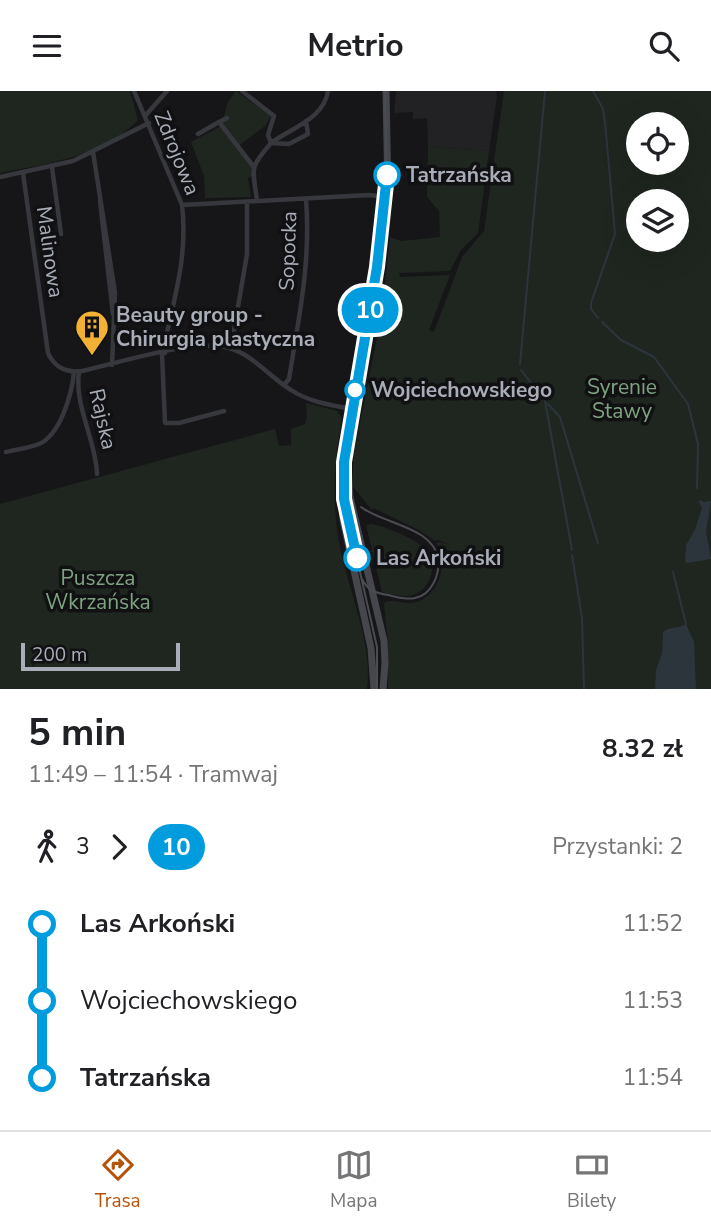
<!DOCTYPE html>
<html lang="pl">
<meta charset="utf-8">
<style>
:root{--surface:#fff;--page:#f2f2f2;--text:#202124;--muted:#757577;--line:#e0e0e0;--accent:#b45309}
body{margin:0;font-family:"Nunito Sans",sans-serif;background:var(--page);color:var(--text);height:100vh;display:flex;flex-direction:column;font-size:26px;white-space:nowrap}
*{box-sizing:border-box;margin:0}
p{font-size:23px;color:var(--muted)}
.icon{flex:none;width:38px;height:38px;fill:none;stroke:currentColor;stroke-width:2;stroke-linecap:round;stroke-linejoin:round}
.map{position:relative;height:598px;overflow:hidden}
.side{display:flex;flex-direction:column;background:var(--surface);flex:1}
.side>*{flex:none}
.badge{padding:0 14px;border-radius:23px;font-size:24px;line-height:46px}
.buttons{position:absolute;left:626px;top:21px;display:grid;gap:14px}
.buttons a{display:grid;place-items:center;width:63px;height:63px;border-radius:50%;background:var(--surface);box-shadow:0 7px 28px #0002;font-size:35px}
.scale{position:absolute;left:21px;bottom:18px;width:159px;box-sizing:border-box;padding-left:7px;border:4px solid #a8adb8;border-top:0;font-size:19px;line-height:24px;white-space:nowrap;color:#a8adb8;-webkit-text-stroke:5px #111113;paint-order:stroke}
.map>.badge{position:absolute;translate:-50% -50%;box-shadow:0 0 0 4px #fff}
.legs{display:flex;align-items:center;gap:10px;height:77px;padding:0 28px;font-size:23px}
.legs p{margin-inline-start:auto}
.headline{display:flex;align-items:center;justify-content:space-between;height:119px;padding:0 28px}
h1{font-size:38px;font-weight:700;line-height:52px}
ul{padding:0 28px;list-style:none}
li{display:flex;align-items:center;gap:24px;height:77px;font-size:26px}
li i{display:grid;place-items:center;width:10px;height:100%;margin:0 9px;background:currentColor}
li i::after{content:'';width:18px;height:18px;margin:-9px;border:5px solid;border-radius:50%;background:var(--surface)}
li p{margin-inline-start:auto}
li:first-child i{background:linear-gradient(#0000 50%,currentColor 0)}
li:last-child i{background:linear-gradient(currentColor 50%,#0000 0)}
header{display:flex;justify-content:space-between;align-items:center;height:91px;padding:0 28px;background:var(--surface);font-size:32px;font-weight:700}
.dock{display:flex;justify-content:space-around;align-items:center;height:98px;border-top:2px solid var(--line);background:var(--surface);font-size:19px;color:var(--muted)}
.dock a{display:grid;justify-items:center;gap:4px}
.dock .current{color:var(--accent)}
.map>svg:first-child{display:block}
</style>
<header><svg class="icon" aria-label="menu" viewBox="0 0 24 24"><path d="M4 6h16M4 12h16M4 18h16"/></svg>Metrio<svg class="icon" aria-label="search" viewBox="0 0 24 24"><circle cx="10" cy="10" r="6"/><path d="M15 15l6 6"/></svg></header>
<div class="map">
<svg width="711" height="598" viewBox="0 0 711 598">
<rect width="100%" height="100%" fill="#161618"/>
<path fill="#222225" d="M 396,0 L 496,0 L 497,5 L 489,60 L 428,56 L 427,27 L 413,28 L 413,21 L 394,22 Z"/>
<path fill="#1e261f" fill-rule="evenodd" d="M 0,0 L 130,0 L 138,29 C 103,65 47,73 0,82 Z
M 236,0 L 271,25 L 265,35 L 237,56 L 252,76 L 252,85 L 248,87 L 251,106 L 205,107 L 204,85 L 191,51 L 221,35 L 228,11 Z
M 504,0 L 711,0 L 711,598 L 388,598 L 388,553 L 384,512 C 393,507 401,513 412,512 C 438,508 450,473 436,452 L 439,451 L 450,454 L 438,449 L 435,450 L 419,439 L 373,417 L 372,419 L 352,395 L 354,363 L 382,221 L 390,146 L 401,150 L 440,146 L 439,120 L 427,106 L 428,56 L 489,60 L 478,142 L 461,159 L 450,180 L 399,182 L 400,186 L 450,184 L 429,239 L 434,241 L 462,166 L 484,140 ZM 639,33 L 677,33 L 677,72 L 639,72 ZM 639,110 L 677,110 L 677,149 L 639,149 Z
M 306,312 L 337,320 L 342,327 C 334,372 331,415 341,461 C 350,504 373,553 367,598 L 0,598 L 0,413 L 275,338 L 279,355 L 291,354 L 291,338 L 305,333 L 307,326 Z
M 371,433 C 384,435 417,448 425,458 C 440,473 430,502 409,505 C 400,506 391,503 382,501 L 366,434 Z"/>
<path fill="#2c353c" d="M 698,409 L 704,411 L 711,410 L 706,440 L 711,468 L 687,472 L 685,471 L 686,454 L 695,439 L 702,417 Z
M 686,533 L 694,551 L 696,598 L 655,598 L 656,579 L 662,562 L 663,541 C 669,535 679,538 686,533 Z"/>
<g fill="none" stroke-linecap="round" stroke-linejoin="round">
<path stroke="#2c353c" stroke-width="2" d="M 593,0 L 603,18 L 605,31 L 615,143 L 591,212 L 591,218 L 598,227
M 602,231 L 621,249 L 654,266 L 688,313 L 698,353 L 697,397
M 520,273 L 545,0
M 521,279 L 541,305
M 545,310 L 572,459
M 548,313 L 560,326 L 598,452
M 572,464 L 582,527 L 584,598
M 673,481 L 686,533"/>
<path stroke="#37383d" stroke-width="4.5" d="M 134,0 L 182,114 C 188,162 175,205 165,251 L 165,262
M 242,0 L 274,25 L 268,44 L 271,52 C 291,37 324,28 328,0
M 145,25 L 167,0
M 219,31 L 227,27
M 198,43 L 219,31 L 253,75
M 93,61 L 115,202 L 112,274
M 52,76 L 61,143
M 23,82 L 48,262 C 55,277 66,282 82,280 C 119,272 195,247 229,257 C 252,263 271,287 291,299 C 309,311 331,314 352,318
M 0,86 L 73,70 L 149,32
M 100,110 L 113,223
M 257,110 C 253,76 248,79 271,52 L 289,53 L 308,43 L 306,30
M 182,114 L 369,104 L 387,106
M 231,257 L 247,163 L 247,111
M 162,263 L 165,332 L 179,332 L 224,320
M 79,281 C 74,315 96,349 97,383
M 284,294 L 289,288 C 299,226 311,171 306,108
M 6,361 C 16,358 34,357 43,351 C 62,338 72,302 74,281"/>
<path stroke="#45474d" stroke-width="7" d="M 347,362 L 350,406 L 384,550 L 385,572 L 383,598
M 374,598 L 371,557 L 343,429 L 340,385 L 376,189 L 388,102 L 386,0"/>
<path stroke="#4a4c52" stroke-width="2" d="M 361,416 C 383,433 434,436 438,468 C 440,483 432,504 415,507 C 407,509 397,506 388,504 C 376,502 368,500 362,488
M 377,598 L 377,556 L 346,419 L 343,382 L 376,181 L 387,100 L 385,0"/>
</g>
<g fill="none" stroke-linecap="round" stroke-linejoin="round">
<g stroke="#fff" stroke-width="16">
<path id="line-1" d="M 357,467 L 344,408 L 344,371 L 377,176 L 387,84"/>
</g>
<use href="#line-1" stroke="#009cdd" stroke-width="10"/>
</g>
<defs>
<g id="building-pin" transform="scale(1.75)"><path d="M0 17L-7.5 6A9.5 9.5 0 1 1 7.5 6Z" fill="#f2b134" stroke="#111113"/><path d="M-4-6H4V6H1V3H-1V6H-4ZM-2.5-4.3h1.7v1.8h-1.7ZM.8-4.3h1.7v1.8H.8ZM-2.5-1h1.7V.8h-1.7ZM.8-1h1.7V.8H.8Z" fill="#111"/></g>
</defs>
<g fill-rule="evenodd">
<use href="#building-pin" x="92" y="236"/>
</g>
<g fill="#fff" stroke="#009cdd" stroke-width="3.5">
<circle cx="387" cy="84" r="12"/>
<circle cx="355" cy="299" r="9"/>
<circle cx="357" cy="467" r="12"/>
</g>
<g text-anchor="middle" stroke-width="7" stroke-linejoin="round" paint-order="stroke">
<g font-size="21" fill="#a8adb8" stroke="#111113">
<text transform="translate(177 62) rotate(68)" y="7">Zdrojowa</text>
<text transform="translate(288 160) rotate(-88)" y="7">Sopocka</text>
<text transform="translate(50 161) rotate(82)" y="7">Malinowa</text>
<text transform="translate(103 328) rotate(77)" y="7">Rajska</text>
</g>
<g font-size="21" font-weight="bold" fill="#a8adb8" stroke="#111113" text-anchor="start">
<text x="406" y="91">Tatrzańska</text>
<text x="371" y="306">Wojciechowskiego</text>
<text x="376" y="474">Las Arkoński</text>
</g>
<g font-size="21" font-weight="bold" fill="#a8adb8" stroke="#111113" text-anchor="start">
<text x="116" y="231">Beauty group -<tspan x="116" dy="24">Chirurgia plastyczna</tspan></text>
</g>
<g font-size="21" fill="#7fa381" stroke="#111113">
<text x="622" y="303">Syrenie<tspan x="622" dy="24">Stawy</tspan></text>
<text x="98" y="494">Puszcza<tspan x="98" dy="24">Wkrzańska</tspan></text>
</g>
</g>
</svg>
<div class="buttons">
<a><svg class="icon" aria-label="locate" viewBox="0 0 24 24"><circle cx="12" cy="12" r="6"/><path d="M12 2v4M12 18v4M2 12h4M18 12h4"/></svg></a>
<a><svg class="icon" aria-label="layers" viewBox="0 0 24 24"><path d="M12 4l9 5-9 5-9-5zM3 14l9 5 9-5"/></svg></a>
</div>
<div class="scale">200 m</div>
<b class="badge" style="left:370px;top:219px;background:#009cdd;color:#fff">10</b>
</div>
<section class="side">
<div class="headline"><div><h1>5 min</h1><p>11:49 – 11:54 · Tramwaj</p></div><b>8.32 zł</b></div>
<div class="legs"><svg class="icon" aria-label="walk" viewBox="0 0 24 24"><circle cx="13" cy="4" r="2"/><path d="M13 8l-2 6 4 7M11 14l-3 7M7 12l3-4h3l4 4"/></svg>3<svg class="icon" aria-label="forward" viewBox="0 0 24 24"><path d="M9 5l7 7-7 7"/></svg><b class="badge" style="background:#009cdd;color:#fff">10</b><p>Przystanki: 2</p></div>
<ul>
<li><i style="color:#009cdd"></i><b>Las Arkoński</b><p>11:52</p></li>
<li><i style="color:#009cdd"></i><span>Wojciechowskiego</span><p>11:53</p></li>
<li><i style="color:#009cdd"></i><b>Tatrzańska</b><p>11:54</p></li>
</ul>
</section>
<nav class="dock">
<a class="current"><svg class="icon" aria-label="directions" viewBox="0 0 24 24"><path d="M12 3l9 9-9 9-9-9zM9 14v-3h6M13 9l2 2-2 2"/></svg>Trasa</a>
<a><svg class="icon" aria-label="map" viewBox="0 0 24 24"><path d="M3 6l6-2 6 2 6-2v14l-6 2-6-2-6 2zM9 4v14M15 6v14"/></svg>Mapa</a>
<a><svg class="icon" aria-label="tickets" viewBox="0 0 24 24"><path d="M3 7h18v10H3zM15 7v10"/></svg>Bilety</a>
</nav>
